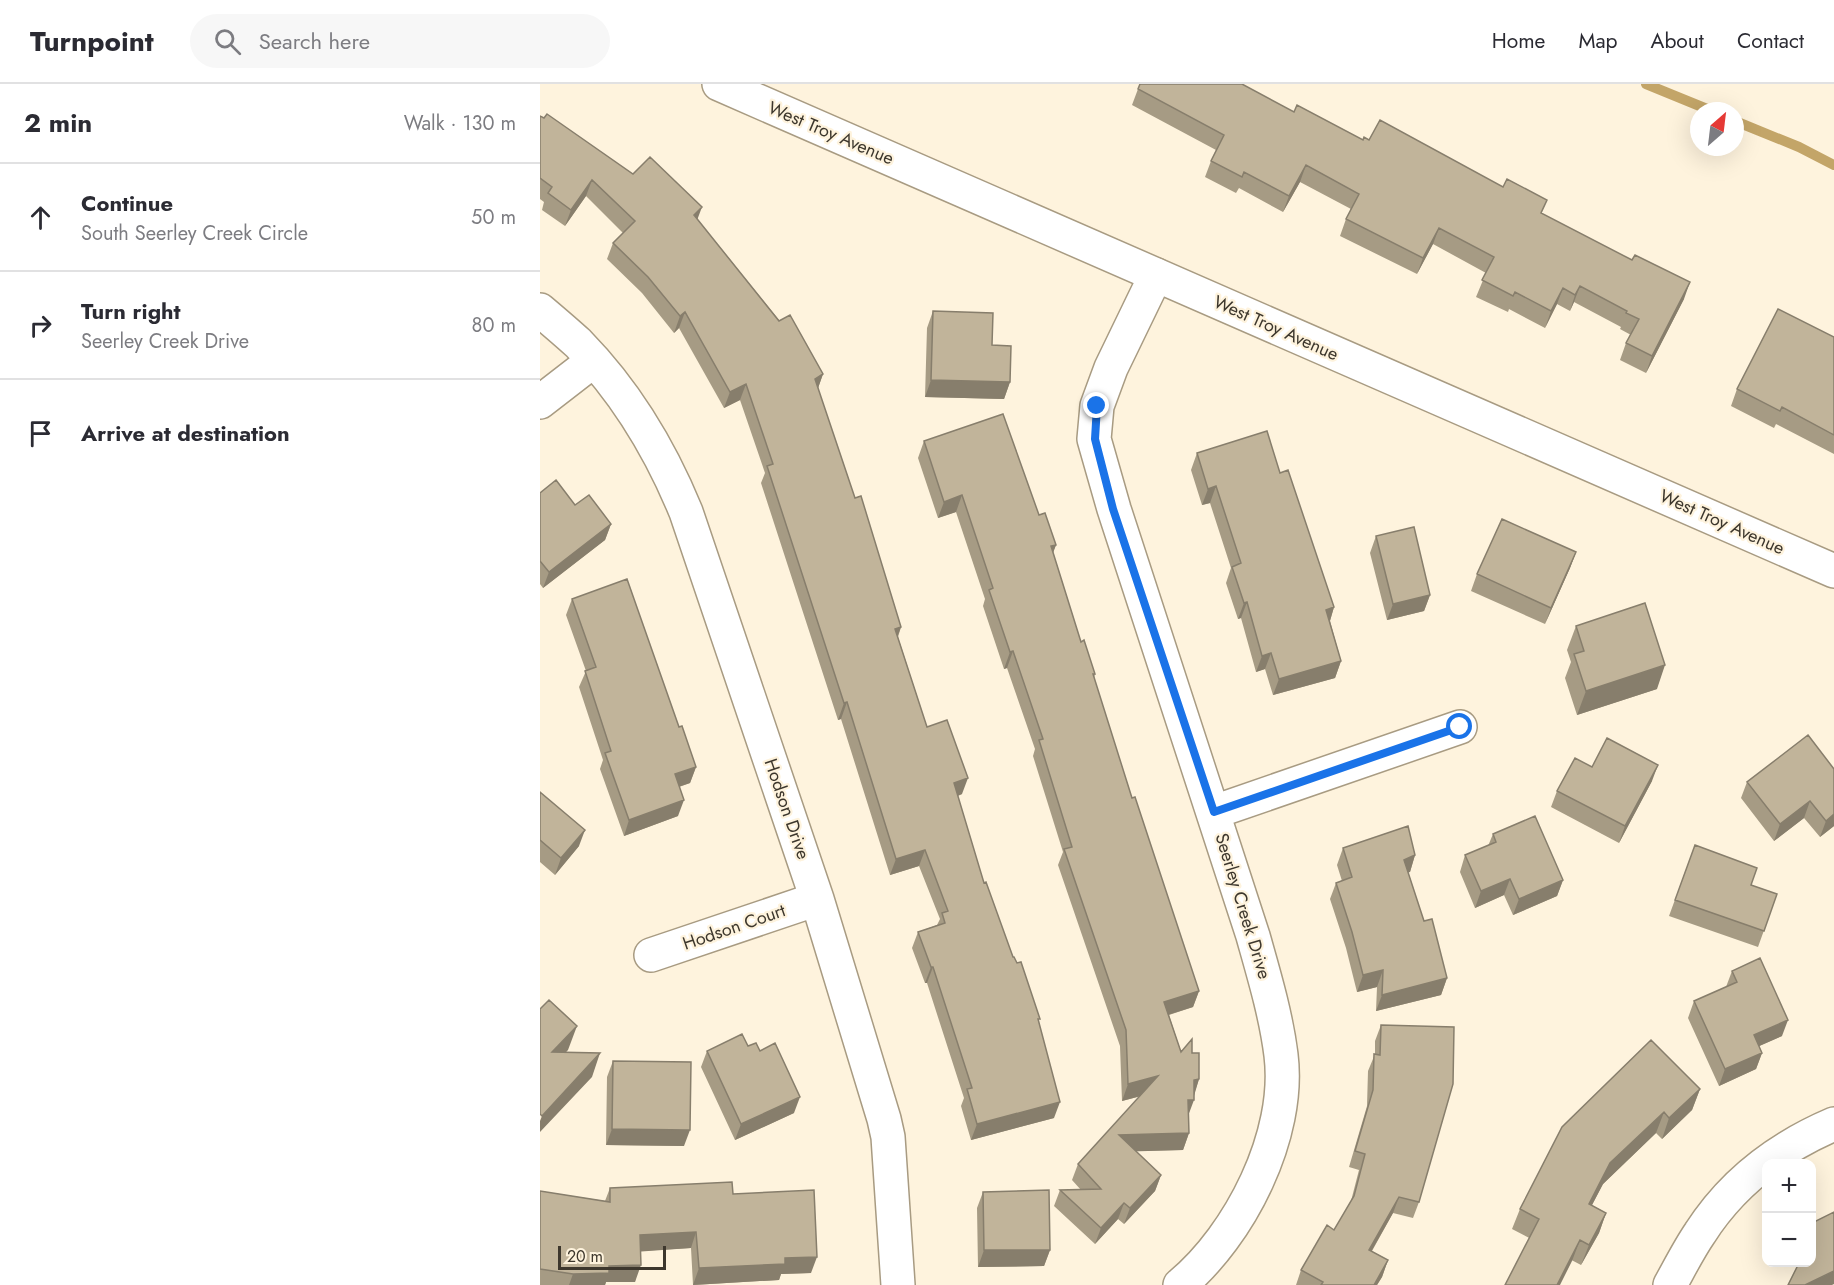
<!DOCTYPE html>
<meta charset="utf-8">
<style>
body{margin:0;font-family:Jost,sans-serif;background:#f7f7f7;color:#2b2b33}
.controls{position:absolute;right:18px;bottom:18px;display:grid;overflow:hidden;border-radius:12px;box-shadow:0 6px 24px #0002}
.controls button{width:54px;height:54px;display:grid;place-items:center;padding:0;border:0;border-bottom:2px solid #e1e1e2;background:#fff;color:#2b2b33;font:30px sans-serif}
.compass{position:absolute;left:1150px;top:18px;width:54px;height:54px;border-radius:50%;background:#fff;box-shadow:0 6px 24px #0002;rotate:28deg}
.scale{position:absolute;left:18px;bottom:15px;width:108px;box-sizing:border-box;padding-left:6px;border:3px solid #3d372d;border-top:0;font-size:16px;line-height:21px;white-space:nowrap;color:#3d372d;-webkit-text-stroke:4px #fef3dd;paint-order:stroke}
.stop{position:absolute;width:18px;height:18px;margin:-14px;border:4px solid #1a73e8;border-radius:50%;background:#fff}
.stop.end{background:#1a73e8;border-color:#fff;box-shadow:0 2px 6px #0008}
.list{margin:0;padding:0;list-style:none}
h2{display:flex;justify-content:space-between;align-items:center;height:78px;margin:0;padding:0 24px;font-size:26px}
h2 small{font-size:20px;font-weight:400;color:#7c7c81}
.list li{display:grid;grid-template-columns:39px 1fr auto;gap:18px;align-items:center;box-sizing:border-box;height:108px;padding:0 24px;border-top:2px solid #e1e1e2}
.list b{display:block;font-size:22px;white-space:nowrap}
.list p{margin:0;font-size:20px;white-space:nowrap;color:#7c7c81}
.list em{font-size:20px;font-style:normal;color:#7c7c81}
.icon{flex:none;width:33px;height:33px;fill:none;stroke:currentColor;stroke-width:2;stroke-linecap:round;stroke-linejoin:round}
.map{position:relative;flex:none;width:1294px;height:1201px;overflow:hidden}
header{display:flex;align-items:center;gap:36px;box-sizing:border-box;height:84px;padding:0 30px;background:#fff;border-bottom:2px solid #e1e1e2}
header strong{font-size:28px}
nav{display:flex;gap:33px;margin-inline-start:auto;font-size:21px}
.search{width:420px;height:54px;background:#f7f7f7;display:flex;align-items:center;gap:15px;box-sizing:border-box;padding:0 21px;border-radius:33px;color:#7c7c81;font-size:22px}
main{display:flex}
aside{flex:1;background:#fff}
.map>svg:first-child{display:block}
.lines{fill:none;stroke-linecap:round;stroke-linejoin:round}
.stream{stroke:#c3a568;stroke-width:10}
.street-casing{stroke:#a89b82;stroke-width:36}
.secondary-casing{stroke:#a89b82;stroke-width:36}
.street{stroke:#fff;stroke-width:33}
.secondary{stroke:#fff;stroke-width:33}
.wall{fill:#a69b84}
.shaded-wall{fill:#877e6c}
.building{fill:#c1b49a;stroke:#877e6c;stroke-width:1.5}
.route{stroke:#1a73e8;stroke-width:8}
.labels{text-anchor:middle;stroke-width:4.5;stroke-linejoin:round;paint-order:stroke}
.street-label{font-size:18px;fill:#3d372d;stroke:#fef3dd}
</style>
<header>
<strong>Turnpoint</strong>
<div class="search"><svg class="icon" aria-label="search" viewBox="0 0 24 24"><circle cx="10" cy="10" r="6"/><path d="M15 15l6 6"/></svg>Search here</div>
<nav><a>Home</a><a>Map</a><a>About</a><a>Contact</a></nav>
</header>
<main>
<aside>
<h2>2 min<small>Walk · 130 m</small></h2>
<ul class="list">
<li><svg class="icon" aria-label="ahead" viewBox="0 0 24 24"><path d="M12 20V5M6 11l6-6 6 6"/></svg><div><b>Continue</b><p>South Seerley Creek Circle</p></div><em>50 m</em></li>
<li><svg class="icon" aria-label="right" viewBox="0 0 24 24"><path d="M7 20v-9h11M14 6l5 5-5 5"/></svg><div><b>Turn right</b><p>Seerley Creek Drive</p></div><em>80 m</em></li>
<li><svg class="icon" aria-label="arrive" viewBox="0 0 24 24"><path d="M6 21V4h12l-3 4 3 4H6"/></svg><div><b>Arrive at destination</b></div></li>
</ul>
</aside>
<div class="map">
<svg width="1294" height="1201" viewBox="0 0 1294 1201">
<rect width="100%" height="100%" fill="#fef3dd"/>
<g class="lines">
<path class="stream" d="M1106 0 1172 27
M1195 37 1259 63 1294 81"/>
<defs>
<path id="street" d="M616 191 571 284 557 322 554 355 574 425 713 852C724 891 736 931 741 971 751 1051 700 1151 640 1201
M0 226C13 237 26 248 38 259 85 307 121 367 146 428L277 815 344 1035 348 1053 358 1201
M0 318 53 277
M674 728 920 643
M111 871 277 815
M1130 1201C1140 1183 1149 1165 1160 1149 1192 1099 1240 1063 1294 1040"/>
<path id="secondary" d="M179 0 1294 487"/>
</defs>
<use href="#street" class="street-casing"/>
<use href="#secondary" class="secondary-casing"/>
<use href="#street" class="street"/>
<use href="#secondary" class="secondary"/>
</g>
<path class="wall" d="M598 5 754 28 823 56H829L1002 130 1144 215 1106 289 1080 276 1086 259 1091 251 1080 245 1081 243 1034 218 1030 227 1017 220 1005 244 969 225 968 228 936 213 946 189 893 160 877 190 800 152 806 135 811 125 760 98 743 128 699 104 696 109 665 93 671 77 676 66 592 21Z
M0 32 157 135 283 290 278 304 315 414 361 543 358 553 387 643 422 710 418 712 444 799 499 938 514 1034 431 1056 421 1022 424 1014 387 899H385L372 864 378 848 397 841 400 835 379 782 350 791 301 635 298 636 221 399 225 389 200 316 184 324 139 244 134 249 102 209 67 175 73 159 83 149 46 112 25 142 2 126 4 118 0 115Z
M393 227 452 261 470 298 464 315 385 313 387 244Z
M1294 253V370L1236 340 1234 344 1191 322 1197 305Z
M384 357 499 431 516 461 513 468 541 558 555 590 554 594 592 714 659 907 653 923 629 931 641 968 652 969 659 995 654 1010 648 1032 649 1049 643 1066 595 1067 621 1091 615 1107 584 1140 578 1135 555 1160 514 1122 520 1106H541L532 1096 538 1080 601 1012 582 1017 580 962 518 781 523 768 493 672 495 665 467 584 464 585 443 522 445 515 416 428 398 434 378 374Z
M657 369 740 389 794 523 790 537 801 577 795 594 733 611 725 585 716 588 701 534 698 535 686 499 691 484 670 419 662 421 651 386Z
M0 409 35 421 71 440 65 456 3 504 0 500Z
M836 452 890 511 884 527 847 536 830 469Z
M1036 468 1030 484 1005 540 931 507 937 490Z
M32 515 139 643 156 683 150 699 139 703 138 732 84 752 60 685 63 676 39 603 46 587 26 531Z
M1036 542 1117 605 1037 631 1025 594 1031 578 1027 566Z
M1052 683 1112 697 1079 759 1011 723 1017 707Z
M1294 685V742L1280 753 1264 734 1234 757 1201 714 1207 698Z
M0 708 39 762 15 791 0 778Z
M953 750 1023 796 1017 812 973 831 964 811 935 824 920 788 925 771 948 762Z
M1155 761 1211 801 1237 810 1218 863 1129 832Z
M803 764 875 771 870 788H868L884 837 907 894 901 911 836 927 837 903 817 908 806 864 790 815 796 799 802 797 797 781Z
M1192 887 1242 952 1219 962 1222 969 1216 985 1179 1002 1148 934 1154 917 1186 903Z
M841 941 879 1118 873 1134 853 1129 832 1167 848 1176 842 1193 837 1201H756L761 1186 794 1146 811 1117 819 1086 809 1083 827 1022 828 987 835 970V957Z
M208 962 220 967 254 1029 195 1056 161 983 167 967Z
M73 977 144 1062 66 1061 67 993Z
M1160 1005 1152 1026 1122 1055 1116 1049 1063 1100 1052 1121 1066 1129 1059 1149 1041 1181 972 1145 980 1125Z
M70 1104 193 1110 271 1189 241 1190 239 1196 153 1201 151 1164 100 1167 95 1198H66L65 1201H0V1107L65 1117Z
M443 1108 510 1166 504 1182 438 1183 437 1124Z"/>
<path class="shaded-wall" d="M766 81 760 98 743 128 749 112Z
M52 96 46 112 25 142 31 126Z
M162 123 156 139 154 131Z
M899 144 893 160 877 190 883 174Z
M1150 198 1144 215 1106 289 1112 272Z
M1040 202 1034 218 1030 227 1035 211Z
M1023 204 1017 220 1005 244 1011 227Z
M145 228 139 244 134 249 140 232Z
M283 290 277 307 275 295Z
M391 296 470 298 464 315 385 313Z
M206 300 200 316 184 324 190 308Z
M676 402 670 419 662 421 668 405Z
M422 411 416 428 398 434 404 418Z
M71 440 65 456 3 504 9 488Z
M516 461 510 477 511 462Z
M1036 468 1030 484 1005 540 1011 524Z
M890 511 884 527 847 536 853 520Z
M707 518 701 534 698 535 704 519Z
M794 523 789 540 786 526Z
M361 543 355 559V545Z
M473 567 467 584 464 585 470 568Z
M731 569 725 585 716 588 722 572Z
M801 577 795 594 733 611 739 595Z
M1125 581 1117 605 1037 631 1046 607Z
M307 618 301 635 298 636 304 619Z
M1118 681 1112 697 1079 759 1085 742Z
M156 683 150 699 129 706 135 690Z
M428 694 422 710 408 715 414 699Z
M144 716 138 732 84 752 89 736Z
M1270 717 1264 734 1234 757 1240 740Z
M1294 730V742L1280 753 1286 737Z
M45 746 39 762 15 791 21 774Z
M385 766 379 782 350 791 356 775Z
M875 771 870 788 858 792 864 776Z
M970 795 964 811 935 824 941 807Z
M1023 796 1017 812 973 831 979 815Z
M391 883H393L387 899H385Z
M843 886 837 903 817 908 823 891Z
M907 894 901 911 836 927 842 911Z
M659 907 653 923 618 934 624 918Z
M1248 936 1242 952 1208 967 1214 951Z
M37 942 28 966 4 992 12 968Z
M60 969 52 993 0 1048V1037L2 1032Z
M1222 969 1216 985 1179 1002 1185 985Z
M618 992 612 1009 582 1017 588 1000Z
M659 995 654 1012V996Z
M1160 1005 1152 1026 1122 1055 1129 1034Z
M260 1013 254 1029 195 1056 201 1040Z
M648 1016H654L648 1032Z
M520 1018 514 1034 431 1056 437 1040Z
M1124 1028 1116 1049 1063 1100 1042 1140 1049 1120 1070 1079Z
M72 1045 150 1046 144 1062 66 1061Z
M649 1049 643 1066 573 1068 579 1051Z
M621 1091 615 1107 584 1140 590 1124Z
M859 1113 853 1129 823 1182 829 1166Z
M584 1119 578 1135 555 1160 561 1144Z
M1066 1129 1059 1149 1041 1181 1049 1161Z
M156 1148 151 1164 94 1168 100 1151Z
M1040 1156 1032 1177 1020 1201H1017Z
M444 1166H510L504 1182 438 1183Z
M277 1173 271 1189 241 1190 239 1196 153 1201 159 1184 245 1174Z
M848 1176 842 1193 837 1201H834Z
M101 1181 95 1198H66L65 1201H29L33 1190 69 1182Z
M1294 1187V1200L1292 1201H1265Z"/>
<path class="building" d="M600 0H702L754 28 757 21 823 56 824 53 829 56 840 36 963 103 967 95 1007 116 1001 129 1092 176 1095 171 1150 198 1112 272 1086 259 1099 235 1086 229 1087 227 1040 202 1035 211 1023 204 1011 227 975 208 973 212 942 196 954 173 899 144 883 174 806 135 819 110 766 81 749 112 704 88 702 93 671 77 684 51 598 5Z
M7 30 93 90 110 73 162 123 154 131 239 237 250 231 283 290 275 295 315 414 321 412 361 543 355 545 387 643 407 636 428 694 414 699 444 799 446 798 473 873H474L477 879 481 878 500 935H498L520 1018 437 1040 427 1005 432 1004 393 883H391L378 848 405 839 402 829 408 827 385 766 356 775 307 618 304 619 227 382 233 380 206 300 190 308 145 228 140 232 108 193 73 159 95 137 52 96 31 126 8 109 12 103 0 94V32L4 34Z
M1238 225 1294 253V351L1242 323 1240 327 1197 305Z
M393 227 453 229 452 261 471 262 470 298 391 296Z
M463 330 499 431 505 429 516 461 511 462 541 558 544 556 555 590H553L592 714 595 713 659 907 624 918 641 968 652 955V969H659V995L654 996V1016H648L649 1049 579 1051 621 1091 590 1124 584 1119 561 1144 520 1106 561 1105 538 1080 618 992 588 1000 586 946 524 765 532 763 499 656 503 655 473 567 470 568 449 506 453 504 422 411 404 418 384 357Z
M727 347 740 389 748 386 794 523 786 526 801 577 739 595 731 569 722 572 707 518 704 519 692 483 701 479 676 402 668 405 657 369Z
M16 396 35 421 49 411 71 440 9 488 0 477V409Z
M962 435 1036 468 1011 524 937 490Z
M874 443 890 511 853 520 836 452Z
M87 495 139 643 142 642 156 683 135 690 144 716 89 736 65 669 71 667 45 587 56 583 32 515Z
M1105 519 1125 581 1046 607 1034 570 1044 567 1036 542Z
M1268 651 1294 685V730L1286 737 1270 717 1240 740 1207 698Z
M1067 654 1118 681 1085 742 1017 707 1035 674 1052 683Z
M0 708 45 746 21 774 0 756Z
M995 732 1023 796 979 815 970 795 941 807 925 771 956 758 953 750Z
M868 742 875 771 864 776 884 837 892 835 907 894 842 911 843 886 823 891 812 848 796 799 812 793 803 764Z
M1155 761 1217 784 1211 801 1237 810 1224 847 1135 816Z
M1220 874 1248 936 1214 951 1222 969 1185 985 1154 917 1197 898 1192 887Z
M9 916 37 942 12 968 60 969 2 1032 0 1030V925Z
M841 941 914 943 913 1000 879 1118 859 1113 829 1166 848 1176 834 1201H781L783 1198 761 1186 787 1141 794 1146 814 1112 825 1070 815 1067 833 1006 834 970 840 971Z
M202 950 208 962 216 959 220 967 235 959 260 1013 201 1040 167 967Z
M1111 956 1160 1005 1129 1034 1124 1028 1070 1079 1049 1120 1066 1129 1049 1161 1040 1156 1017 1201H965L999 1135 980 1125 1022 1043Z
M73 977 151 978 150 1046 72 1045Z
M192 1098 193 1110 274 1106 277 1173 245 1174V1180L159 1184 156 1148 100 1151 101 1181 69 1182V1189L33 1190 0 1185V1107L70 1118V1104Z
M509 1106 510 1166H444L443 1108Z
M1294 1128V1187L1265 1201H1248L1259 1179H1272V1139Z"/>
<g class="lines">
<path class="route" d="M557 322 555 355 573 425 674 728 920 643"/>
</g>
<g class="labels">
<g class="street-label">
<text transform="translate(291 49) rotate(23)" y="6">West Troy Avenue</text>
<text transform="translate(736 244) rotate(24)" y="6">West Troy Avenue</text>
<text transform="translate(1182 438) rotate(24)" y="6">West Troy Avenue</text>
<text transform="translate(247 725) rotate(71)" y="6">Hodson Drive</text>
<text transform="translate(703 822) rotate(73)" y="6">Seerley Creek Drive</text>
<text transform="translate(194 843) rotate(-19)" y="6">Hodson Court</text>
</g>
</g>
</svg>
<div class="controls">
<button>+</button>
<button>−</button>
</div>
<svg class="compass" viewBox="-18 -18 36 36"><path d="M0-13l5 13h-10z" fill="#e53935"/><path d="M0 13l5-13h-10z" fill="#7c7c81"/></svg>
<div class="scale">20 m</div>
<div class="stop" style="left:920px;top:643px"></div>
<div class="stop end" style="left:557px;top:322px"></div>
</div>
</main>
